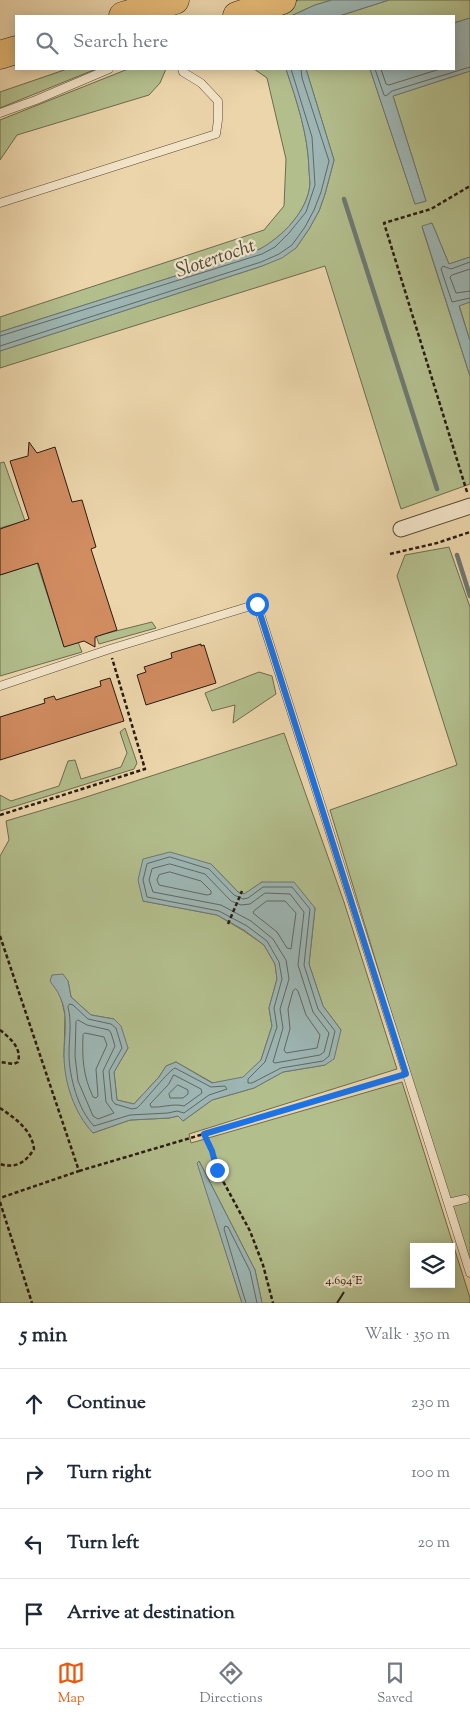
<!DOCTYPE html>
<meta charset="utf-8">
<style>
body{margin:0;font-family:"Sorts Mill Goudy",serif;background:#f6f6f7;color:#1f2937}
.controls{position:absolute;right:15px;bottom:15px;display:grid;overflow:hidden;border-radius:0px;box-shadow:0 2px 12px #0003}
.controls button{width:45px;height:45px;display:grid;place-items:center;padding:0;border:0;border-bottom:1px solid #e0e1e3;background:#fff;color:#1f2937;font:25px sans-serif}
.stop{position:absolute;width:15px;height:15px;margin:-11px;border:4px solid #1a73e8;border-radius:50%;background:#fff}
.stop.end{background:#1a73e8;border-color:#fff;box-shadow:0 1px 5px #0008}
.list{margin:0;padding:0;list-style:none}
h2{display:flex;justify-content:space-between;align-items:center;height:65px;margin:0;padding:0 20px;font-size:21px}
h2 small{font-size:16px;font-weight:400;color:#747a83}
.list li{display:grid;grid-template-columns:32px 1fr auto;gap:15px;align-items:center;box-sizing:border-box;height:70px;padding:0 20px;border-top:1px solid #e0e1e3}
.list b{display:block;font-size:19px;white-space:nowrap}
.list em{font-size:16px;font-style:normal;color:#747a83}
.icon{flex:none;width:28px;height:28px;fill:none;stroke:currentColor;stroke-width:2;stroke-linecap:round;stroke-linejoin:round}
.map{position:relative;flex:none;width:470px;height:1303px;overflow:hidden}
.search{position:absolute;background:#fff;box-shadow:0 2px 12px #0003;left:15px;right:15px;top:15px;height:55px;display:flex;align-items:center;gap:12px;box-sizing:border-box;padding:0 18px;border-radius:0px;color:#747a83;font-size:19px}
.sheet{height:345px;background:#fff}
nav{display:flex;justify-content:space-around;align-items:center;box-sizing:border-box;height:70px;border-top:1px solid #e0e1e3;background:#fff;font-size:14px;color:#747a83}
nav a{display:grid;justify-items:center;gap:2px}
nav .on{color:#ea580c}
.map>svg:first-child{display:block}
.green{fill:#b3be8d;stroke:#6c6c4e;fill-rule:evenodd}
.water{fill:#9db6b4;stroke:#6d7872}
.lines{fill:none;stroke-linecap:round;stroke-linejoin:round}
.shore{stroke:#626862;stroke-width:1}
.stream{stroke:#6d7872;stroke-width:4.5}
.building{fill:#d18c60;stroke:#261b10}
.service-casing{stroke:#584a37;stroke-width:9}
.minor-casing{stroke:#584a37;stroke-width:17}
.motorway-casing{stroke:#261b10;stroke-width:29}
.path{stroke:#261b10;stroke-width:2.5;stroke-dasharray:4 2.5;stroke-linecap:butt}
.service{stroke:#f3e4c8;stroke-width:8}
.minor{stroke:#f3e4c8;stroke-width:15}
.motorway{stroke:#e6ba76;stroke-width:28}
.route{stroke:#1a73e8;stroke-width:6}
.ticks{fill:none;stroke:#261b10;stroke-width:2}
.labels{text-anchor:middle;stroke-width:4.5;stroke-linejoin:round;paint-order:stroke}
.water-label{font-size:20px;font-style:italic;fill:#4a4a41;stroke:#f3e4c8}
.ticks-label{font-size:12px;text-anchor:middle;fill:#261b10;stroke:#f3e4c8;stroke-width:4.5;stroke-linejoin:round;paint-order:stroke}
</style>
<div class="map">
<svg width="470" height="1303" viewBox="0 0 470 1303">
<rect width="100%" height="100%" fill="#ecd5ab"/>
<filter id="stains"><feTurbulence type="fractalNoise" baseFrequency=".004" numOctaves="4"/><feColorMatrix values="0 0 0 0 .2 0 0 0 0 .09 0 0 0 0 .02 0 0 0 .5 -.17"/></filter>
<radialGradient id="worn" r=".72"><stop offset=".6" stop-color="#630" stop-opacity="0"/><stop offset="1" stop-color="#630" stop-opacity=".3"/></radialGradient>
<path class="green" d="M299 0H332L315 5 291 16H253Z
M389 0H470V18L454 23V16H339Z
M67 69H96L0 108V92Z
M128 69H166L160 83 149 95 17 135 0 160V120Z
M254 69H286C297 102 308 134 309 169 309 174 310 179 310 184 308 211 282 237 260 249L0 332V317L264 230 284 206 286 159 267 78Z
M306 69H370L415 204 426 201 393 96 470 71V257L449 264 432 223 422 227 470 376V484L401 509 325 266 0 368V351L262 266 296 248 309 229 319 211 325 194 334 160Z
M470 302V341L459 305Z
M4 462 25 521 0 528V463Z
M449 547 470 607V1272L330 810 457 765 397 576 405 555Z
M37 563 64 646 78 642 82 652 0 676V575Z
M152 622 156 628 99 644 96 636Z
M259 672 272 676 276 694 233 723 235 705 212 711 205 693Z
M125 728 137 763 134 769 0 811V795L11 801 59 786 68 761 75 760 81 779 121 767 127 753 120 732Z
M284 733 344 902 397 1069 189 1134 191 1143 402 1082 470 1298V1303H262L255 1270 199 1161 198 1163 242 1303H0V856L9 840 6 821 80 799ZM211 864 238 892 245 894 262 882 315 908 309 964 323 1006 341 1030 325 1065 283 1072 254 1088 212 1100 183 1121 178 1116 169 1118 130 1120 93 1133 64 1057 65 1015 61 997 68 981 71 997 91 1015 114 1019 128 1048 114 1072 117 1100 134 1104 159 1077 166 1066 176 1062 213 1083 243 1078 261 1060 272 1026 269 1008 277 979 275 964 264 945 244 931 217 915 143 901ZM414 1247H451V1284H414Z"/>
<path class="water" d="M332 0H389L339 16H291L315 5Z
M470 18V71L393 96 426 201 415 204 370 69H454V23Z
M286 69H306L334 160 325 194 319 211 309 229 296 248 282 258 262 266 0 351V332L260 249C282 237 308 211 310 184 310 180 309 174 309 169 308 134 297 102 286 69Z
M432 223 449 264 470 257V302L459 306 470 341V376L422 226Z
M170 852 211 864 238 892 244 894 262 882H294L315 908 309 964 323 1006 341 1030 334 1059 325 1065 283 1072 254 1088 212 1100 183 1121 178 1116 169 1118 130 1120 93 1133C74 1113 64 1082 64 1055 64 1036 69 1015 60 997 58 991 53 986 50 981L52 975 63 974 68 981 71 997 91 1015 114 1019 121 1026 128 1048 114 1072 117 1100 134 1104 159 1077 166 1066 176 1062 212 1083 243 1077 261 1060 272 1026 269 1008 277 979 275 964 264 945 244 930 217 915 143 901 138 880 143 859Z
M199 1161 255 1270 262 1303H242L197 1163Z"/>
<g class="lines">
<path class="shore" d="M375 69 384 95 386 96 392 91 470 67
M381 69 386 84 389 85 440 69
M470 262 451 269 443 266 441 269 452 302 470 298
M470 269 452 275 450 277 456 293 470 291
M0 336 262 254 275 247 289 233 306 212 315 185 312 137 291 69
M0 346 261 262 279 254 292 245 305 227 314 210 321 192 329 161 302 78 301 69
M170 857 209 869 234 895 243 899 248 898 263 887H292L310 909 304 965 318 1009 335 1031 329 1056 323 1061 281 1068 252 1083H248V1079L265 1062 277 1027 274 1008 282 979 279 962 267 941 247 926 219 911 147 897 143 880 147 864Z
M170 864 205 874 231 901 241 905 250 904 265 893 290 894 304 912 298 965 313 1012 329 1033 324 1052 320 1055 275 1063 273 1062 283 1028 280 1009 289 979 286 960 273 939 251 921 221 905 153 892 149 880 152 869Z
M170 872 201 881 211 891V894L207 895 159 885 157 880 159 875Z
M267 901H285L296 913 291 949 287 948 277 932 253 913 254 911Z
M296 989 298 991 306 1015 320 1035 317 1048 286 1053 284 1050 290 1029 288 1009 293 991Z
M70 1004 73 1005 88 1019 111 1024 116 1028 122 1048 109 1071 112 1100 115 1104 132 1109 137 1108C145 1101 169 1070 175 1068L211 1087 225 1086 227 1089 209 1095 184 1113 177 1111 168 1113 130 1115 94 1126C78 1110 69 1076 69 1054 69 1038 72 1022 68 1007Z
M78 1020 87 1025 109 1030 111 1033 115 1046 103 1071 106 1102 114 1113 98 1119 93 1116 78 1081 75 1056 76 1022Z
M85 1033 104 1037 107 1045 96 1069 98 1096 96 1098 93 1097C83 1075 82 1059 83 1035Z
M174 1075 201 1089 202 1093 184 1106C173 1103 162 1108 151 1107L150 1104 168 1085Z
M178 1085 188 1090V1094L183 1098H170L169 1094Z
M246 1303 224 1229 225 1226 228 1227 250 1271 257 1303"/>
<path class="stream" d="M344 199 437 489
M457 555 470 596"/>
</g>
<path class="building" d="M29 442 37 453 55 447 72 502 82 500 96 547 91 549 117 630 95 637V647L84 641 64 647 38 563 0 575V529L29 519 10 461 28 456Z
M201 644V646L204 645 216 683 146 705 137 675 146 672 144 667 172 658 171 653Z
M110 678 124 721 0 760V717L45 703 44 699 54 696 56 700 101 686 100 681Z"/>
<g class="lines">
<defs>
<path id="service" d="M0 113 36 100 109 69
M0 203 216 134 218 120V101L201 83 183 72 182 69
M0 686 110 649 257 604 448 1203 465 1199
M448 1203 470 1273"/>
<path id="minor" d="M401 529 470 506"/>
<path id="motorway" d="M123 16 175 0
M237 16 282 0
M0 55 16 50"/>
</defs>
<use href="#service" class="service-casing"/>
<use href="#minor" class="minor-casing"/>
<use href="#motorway" class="motorway-casing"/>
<path class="path" d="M467 492 384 223 431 209 470 186
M390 554 437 543 470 532
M0 815 145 769 112 658
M228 924 242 891
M0 936 79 1171 0 1198
M0 1030C10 1038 22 1048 18 1062L14 1064 0 1062
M0 1108C15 1118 32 1130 34 1149 26 1162 16 1169 0 1164
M204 1134 213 1151 217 1170 250 1231 263 1265 273 1303
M79 1171 396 1077
M0 1202 32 1303"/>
<use href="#service" class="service"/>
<use href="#minor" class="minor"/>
<use href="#motorway" class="motorway"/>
</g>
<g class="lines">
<path class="route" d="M217 1170 212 1151 204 1134 406 1074 257 604"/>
</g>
<path class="ticks" d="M337 1303 344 1292"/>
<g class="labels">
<g class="water-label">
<text transform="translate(215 257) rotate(-19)" y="7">Slotertocht</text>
</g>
</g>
<g class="ticks-label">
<text x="344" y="1284">4.694°E</text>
</g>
<rect width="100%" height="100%" filter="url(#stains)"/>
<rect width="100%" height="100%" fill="url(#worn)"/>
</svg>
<div class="controls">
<button><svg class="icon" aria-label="layers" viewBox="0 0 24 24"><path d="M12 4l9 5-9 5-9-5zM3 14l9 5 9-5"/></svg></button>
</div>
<div class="stop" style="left:257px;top:604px"></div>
<div class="stop end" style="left:217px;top:1170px"></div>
<div class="search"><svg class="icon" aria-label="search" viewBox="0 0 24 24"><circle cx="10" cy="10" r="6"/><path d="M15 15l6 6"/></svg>Search here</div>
</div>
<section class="sheet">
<h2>5 min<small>Walk · 350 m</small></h2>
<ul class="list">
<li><svg class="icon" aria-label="ahead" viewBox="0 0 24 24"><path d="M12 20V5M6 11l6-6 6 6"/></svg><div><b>Continue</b></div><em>230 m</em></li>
<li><svg class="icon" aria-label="right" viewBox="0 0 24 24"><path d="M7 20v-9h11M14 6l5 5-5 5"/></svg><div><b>Turn right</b></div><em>100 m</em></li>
<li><svg class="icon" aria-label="left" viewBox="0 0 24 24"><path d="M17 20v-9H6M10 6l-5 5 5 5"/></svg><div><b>Turn left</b></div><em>20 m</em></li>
<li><svg class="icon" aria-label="arrive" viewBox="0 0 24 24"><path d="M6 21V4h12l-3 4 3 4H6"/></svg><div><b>Arrive at destination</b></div></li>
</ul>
</section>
<nav>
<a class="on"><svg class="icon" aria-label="map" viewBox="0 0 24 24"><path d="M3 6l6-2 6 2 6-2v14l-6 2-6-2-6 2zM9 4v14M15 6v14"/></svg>Map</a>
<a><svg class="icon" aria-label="directions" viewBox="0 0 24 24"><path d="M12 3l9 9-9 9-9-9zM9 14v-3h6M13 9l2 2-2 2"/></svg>Directions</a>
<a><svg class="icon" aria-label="saved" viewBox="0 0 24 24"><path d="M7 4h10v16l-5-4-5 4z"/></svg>Saved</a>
</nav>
